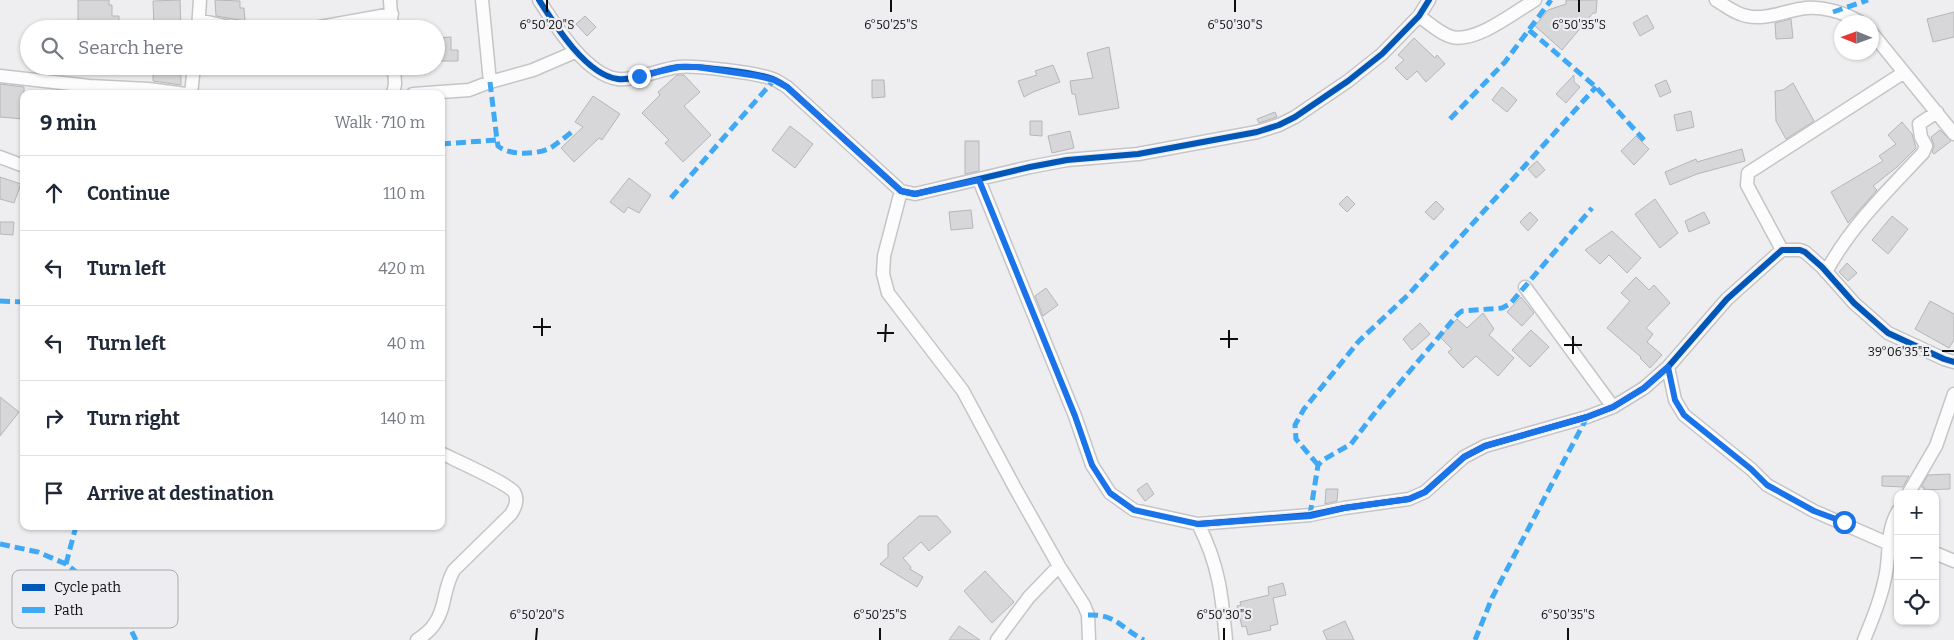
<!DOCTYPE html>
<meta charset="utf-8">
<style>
body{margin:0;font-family:Bitter,serif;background:#f2f2f3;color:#1f2937}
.controls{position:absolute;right:15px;bottom:15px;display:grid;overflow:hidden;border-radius:10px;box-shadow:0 1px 4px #0004}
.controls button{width:45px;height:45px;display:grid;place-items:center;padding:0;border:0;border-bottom:1px solid #e0e1e3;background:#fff;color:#1f2937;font:25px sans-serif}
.compass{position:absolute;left:1834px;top:15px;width:45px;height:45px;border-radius:50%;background:#fff;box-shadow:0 1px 4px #0004;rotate:271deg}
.stop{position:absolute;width:15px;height:15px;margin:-11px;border:4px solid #1a73e8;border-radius:50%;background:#fff}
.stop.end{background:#1a73e8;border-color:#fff;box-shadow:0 1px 5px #0008}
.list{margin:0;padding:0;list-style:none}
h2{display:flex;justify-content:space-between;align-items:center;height:65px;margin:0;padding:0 20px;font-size:21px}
h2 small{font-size:16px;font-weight:400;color:#747a83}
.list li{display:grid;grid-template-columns:32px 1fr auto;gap:15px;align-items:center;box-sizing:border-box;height:75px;padding:0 20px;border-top:1px solid #e0e1e3}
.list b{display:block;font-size:19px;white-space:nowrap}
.list em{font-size:16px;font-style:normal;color:#747a83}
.icon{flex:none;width:28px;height:28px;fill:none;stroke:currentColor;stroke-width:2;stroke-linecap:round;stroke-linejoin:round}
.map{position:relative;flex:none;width:1954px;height:640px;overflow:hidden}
.search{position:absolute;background:#fff;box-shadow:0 1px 4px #0004;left:20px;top:20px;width:425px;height:55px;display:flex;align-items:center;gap:12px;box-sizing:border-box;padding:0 18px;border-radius:28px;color:#747a83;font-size:19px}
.panel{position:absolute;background:#fff;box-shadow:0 1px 4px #0004;left:20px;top:90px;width:425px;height:440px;border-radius:10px}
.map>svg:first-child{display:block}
.building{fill:#d7d7d9;stroke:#b6b6b8}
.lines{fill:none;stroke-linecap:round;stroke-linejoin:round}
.street-casing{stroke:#c5c5c7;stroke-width:15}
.street{stroke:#fcfcfd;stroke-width:12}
.quiet{stroke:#3fa9f5;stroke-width:5;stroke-dasharray:10 5;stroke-linecap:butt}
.cycleway-casing{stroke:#ededf1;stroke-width:9}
.cycleway{stroke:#0057b8;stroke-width:6}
.route{stroke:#1a73e8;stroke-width:6}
.ticks{fill:none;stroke:#0e0e0f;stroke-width:2}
.key{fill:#ededf1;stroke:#aaaaad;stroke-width:1}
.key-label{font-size:14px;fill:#0e0e0f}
.ticks-label{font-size:12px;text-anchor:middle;fill:#0e0e0f;stroke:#ededf1;stroke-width:4.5;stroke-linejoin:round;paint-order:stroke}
</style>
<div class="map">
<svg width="1954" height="640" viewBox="0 0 1954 640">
<rect width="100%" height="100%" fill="#eeeef0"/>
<path class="building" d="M78 0H109V5H112V16H119V29H78Z
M180 0 181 29H154L153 1Z
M215 0 240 1V8H244L245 21 216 16Z
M1566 0H1597L1596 13H1593L1562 50 1535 26 1548 10 1566 4Z
M1954 12V37L1933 42 1927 19Z
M1647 15 1654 28 1640 36 1633 23Z
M585 16 596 27 587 36 576 24Z
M1791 19 1793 38 1776 39 1775 23Z
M451 37V50H458V61H436V38Z
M1414 38 1435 58 1437 55 1445 64 1426 82 1417 71 1407 80 1395 68 1404 60 1398 55Z
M1109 47 1119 108 1079 115 1075 94H1072L1070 81 1093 78 1087 53Z
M1053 65 1060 82 1033 92 1024 97 1018 81 1037 75 1035 71Z
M153 66H181V85L153 81Z
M677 75H684L700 92 684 106 711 135 683 162 665 143 669 140 642 113 660 95 658 92Z
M1574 75V82L1580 87 1566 103 1556 94Z
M872 80H884L885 97 872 98Z
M1666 80 1671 92 1660 97 1655 85Z
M1793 83 1814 121 1786 139 1776 121 1775 91 1783 90Z
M0 84 24 87V119L0 117Z
M1502 87 1517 100 1507 112 1492 100Z
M593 96 620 114 602 140 599 138 574 162 561 148 583 127 575 122Z
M1691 111 1694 127 1677 131 1674 115Z
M1275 112 1277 117 1259 123 1257 119Z
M1030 121H1042V136L1030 135Z
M1902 122 1912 134 1916 148 1897 167 1873 186 1877 190 1848 223 1831 192 1883 161 1879 156 1896 144 1888 135Z
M790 126 813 144 795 168 772 150Z
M1940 130 1951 141 1934 154 1932 152 1934 145 1931 137Z
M1070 131 1074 148 1052 153 1048 136Z
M1636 136 1649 149 1634 165 1621 151Z
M965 141H979V171L965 174Z
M1742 149 1745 161 1697 174 1670 185 1665 172 1696 159 1697 162Z
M1537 161 1545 170 1536 178 1528 169Z
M0 177 21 184 14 203 0 199Z
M629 178 651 195 639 213 628 207 624 213 610 202Z
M1347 196 1355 204 1347 212 1339 204Z
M1655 199 1678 233 1660 248 1635 214Z
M1436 201 1444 209 1434 220 1425 212Z
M971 210 973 228 951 230 949 212Z
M1530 212 1538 220 1528 231 1520 222Z
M1704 212 1710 223 1689 232 1685 221Z
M1892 216 1908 229 1888 254 1872 240Z
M0 222H14L13 235 0 234Z
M1612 231 1641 258 1627 273 1609 255 1600 264 1585 250Z
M1847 263 1857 273 1848 281 1839 272Z
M1636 277 1649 290 1654 285 1670 303 1646 328 1653 334 1647 342 1662 355 1650 368 1640 358 1641 357 1607 328 1630 301 1621 293Z
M1046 288 1058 305 1043 316 1035 296Z
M1521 297 1534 313 1522 326 1507 312Z
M1930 301 1954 314V340L1949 348 1915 329Z
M1483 313 1494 329 1489 335 1514 358 1498 376 1476 356 1463 368 1448 352 1452 349 1440 337 1457 319 1467 328Z
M1420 323 1430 334 1412 350 1403 339Z
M1531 330 1549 347 1530 367 1512 350Z
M0 397 19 412 0 436Z
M1950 474V489L1924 490V487H1921L1928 475Z
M1882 476H1909L1903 487 1882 486Z
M1147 483 1154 494 1145 501 1137 490Z
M1326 489H1338L1337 501 1325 504Z
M919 516H937L951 532 929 551 921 542 903 558 911 567 910 569 923 577 917 587 880 564 888 557V544Z
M985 571 1014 602 992 623 964 591Z
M1283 583 1286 595 1273 598 1278 624 1270 626 1271 630 1248 635 1246 626 1242 627 1237 606 1241 605 1240 602 1269 595 1268 587Z
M1345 621 1354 640H1327L1323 631Z
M959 626 980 640H949Z"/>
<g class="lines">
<defs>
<path id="street" d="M390 0 392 29
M482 0 490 82
M539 0C555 25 586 75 618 79 635 81 661 69 678 67 695 65 757 73 773 79 778 81 782 84 787 87L901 191 915 194 1030 167 1067 160 1138 154 1257 132 1279 125 1295 117 1348 81 1382 54 1419 16 1429 0
M1716 0C1726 6 1735 14 1747 16 1765 20 1782 12 1800 9 1819 5 1844 12 1860 22
M1419 16C1429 23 1440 34 1452 37 1476 43 1515 12 1535 0
M199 20 238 29
M198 29 200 0
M309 29 392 14
M1872 33 1954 134
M0 76 89 86 148 89 186 94
M191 94 194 66
M393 94 395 84 394 66
M413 94 469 90 490 82 533 70 575 52
M0 157 24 166
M979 180 1075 416 1092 465 1110 493 1134 510 1198 524C1219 564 1222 596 1226 640
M901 191 884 256 883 274 888 293 963 391 1015 488 1059 566 1084 605 1088 615 1089 640
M1782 250 1747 185 1748 173 1903 73
M1826 272C1850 227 1888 190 1923 153L1926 146 1921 137 1919 124 1937 112
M1525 287 1613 407
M1668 367 1675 400 1684 415 1751 469 1767 485 1814 511 1887 543 1898 545
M1908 494 1936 446 1954 394
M1198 524 1310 515 1344 508 1409 499 1425 492 1464 457 1485 446 1587 417 1613 407 1644 388 1668 367 1727 299 1782 250H1800L1805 252 1822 267 1854 303 1888 333 1944 359 1954 362
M1935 553 1954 561
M417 640C423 636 431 630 435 623 446 608 443 588 454 570L511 514C515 508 519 500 514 492 507 483 455 460 441 453
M997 640 1029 597 1059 566
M1864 640C1873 618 1882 596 1886 573 1890 551 1886 532 1898 511"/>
</defs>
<use href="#street" class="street-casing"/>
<use href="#street" class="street"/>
<path class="quiet" d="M1833 12 1868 0
M1529 30 1596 87 1644 140
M490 82 497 140 498 146C509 156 539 155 552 147 559 142 567 136 574 130
M1450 119 1505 62 1551 0
M441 144 497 140
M671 198 774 80
M0 301 24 302
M1318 465 1296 439 1295 425 1304 409 1359 341 1409 294 1596 87
M1310 515 1318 465 1323 460 1351 444 1377 410 1458 314 1462 311 1502 308 1510 304 1592 208
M0 544 38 552 66 564 97 588 122 612 136 640
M66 564 76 526
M1088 615C1117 614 1120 628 1144 640
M1475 640 1492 598 1587 417"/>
<defs>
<path id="cycleway" d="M539 0C555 25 586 75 618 79 635 81 661 69 678 67 695 65 757 73 773 79 778 81 782 84 787 87L901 191 915 194 1030 167 1067 160 1138 154 1257 132 1279 125 1295 117 1348 81 1382 54 1419 16 1429 0
M1198 524 1310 515 1344 508 1409 499 1425 492 1464 457 1485 446 1587 417 1613 407 1644 388 1668 367 1727 299 1782 250H1800L1805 252 1822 267 1854 303 1888 333 1944 359 1954 362"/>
</defs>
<use href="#cycleway" class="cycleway-casing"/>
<use href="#cycleway" class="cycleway"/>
</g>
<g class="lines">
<path class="route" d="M639 76 679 67H697L758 76 774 80 787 87 901 191 915 194 979 180 1075 416 1092 465 1110 493 1134 510 1198 524 1310 516 1344 508 1409 499 1425 492 1464 457 1485 446 1587 417 1613 407 1644 388 1668 367 1675 400 1684 415 1751 469 1767 485 1814 511 1844 522"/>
</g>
<path class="ticks" d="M547 12V0M891 12V0M1235 12V0M1579 12V0M533 327H551M877 333H894M542 336V318M1220 339H1238M885 342 886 324M1564 345H1582M1229 348V330M1942 351H1954M1573 354V336M536 640 537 628M880 640V628M1224 640V628M1568 640V628"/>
<rect x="12" y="570" width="166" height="58" rx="8" class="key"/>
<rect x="22" y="584" width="23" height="7" fill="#0057b8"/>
<rect x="22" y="607" width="23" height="6" fill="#3fa9f5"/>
<g class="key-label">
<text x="54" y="592">Cycle path</text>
<text x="54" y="615">Path</text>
</g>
<g class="ticks-label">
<text x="547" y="29">6°50'20"S</text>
<text x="891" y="29">6°50'25"S</text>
<text x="1235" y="29">6°50'30"S</text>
<text x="1579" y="29">6°50'35"S</text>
<text x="1899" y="356">39°06'35"E</text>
<text x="537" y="619">6°50'20"S</text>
<text x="880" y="619">6°50'25"S</text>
<text x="1224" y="619">6°50'30"S</text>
<text x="1568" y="619">6°50'35"S</text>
</g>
</svg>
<div class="controls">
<button>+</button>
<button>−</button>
<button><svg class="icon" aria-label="locate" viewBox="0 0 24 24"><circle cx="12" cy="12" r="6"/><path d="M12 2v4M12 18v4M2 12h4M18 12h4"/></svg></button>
</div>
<svg class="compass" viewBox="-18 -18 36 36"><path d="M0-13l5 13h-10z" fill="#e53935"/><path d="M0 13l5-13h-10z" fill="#747a83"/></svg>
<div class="stop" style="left:1844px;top:522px"></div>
<div class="stop end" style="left:639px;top:76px"></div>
<div class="search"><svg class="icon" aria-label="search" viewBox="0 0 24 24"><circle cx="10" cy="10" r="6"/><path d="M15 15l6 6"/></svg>Search here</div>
<section class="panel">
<h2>9 min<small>Walk · 710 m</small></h2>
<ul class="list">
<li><svg class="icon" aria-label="ahead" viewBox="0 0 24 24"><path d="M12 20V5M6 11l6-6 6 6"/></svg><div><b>Continue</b></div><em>110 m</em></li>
<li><svg class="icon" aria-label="left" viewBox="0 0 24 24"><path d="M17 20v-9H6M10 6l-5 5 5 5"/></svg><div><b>Turn left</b></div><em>420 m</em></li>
<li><svg class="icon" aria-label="left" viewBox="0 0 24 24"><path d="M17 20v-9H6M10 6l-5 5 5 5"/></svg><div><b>Turn left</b></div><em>40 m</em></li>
<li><svg class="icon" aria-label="right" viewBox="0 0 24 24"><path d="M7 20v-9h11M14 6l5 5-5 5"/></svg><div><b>Turn right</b></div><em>140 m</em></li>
<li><svg class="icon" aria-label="arrive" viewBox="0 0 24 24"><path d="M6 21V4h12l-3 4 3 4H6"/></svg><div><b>Arrive at destination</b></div></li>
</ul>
</section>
</div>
